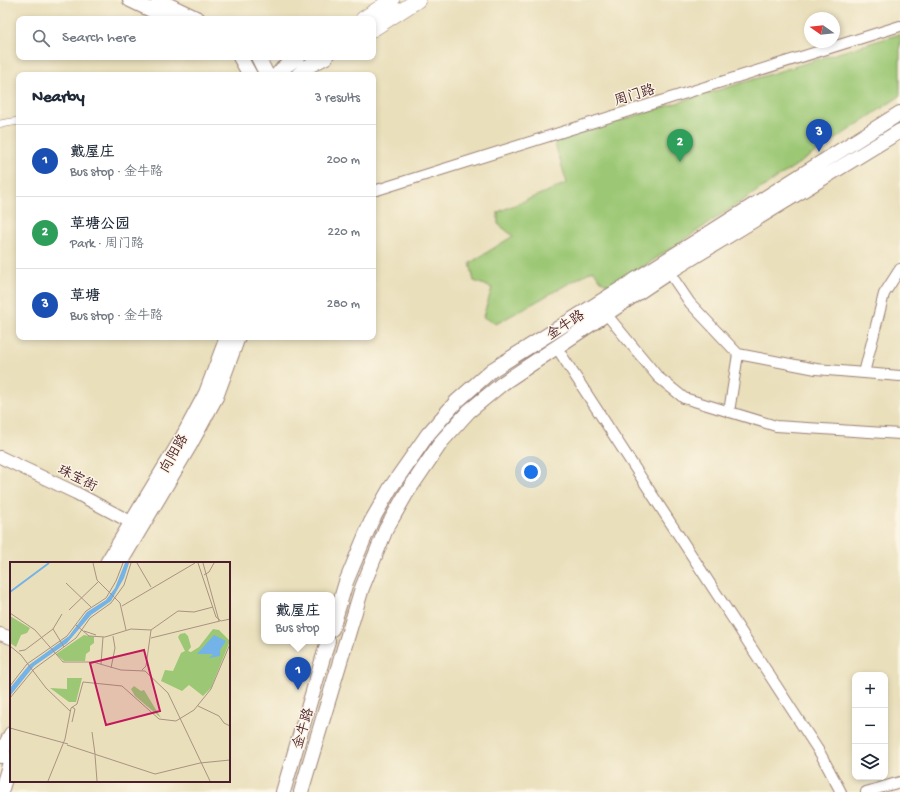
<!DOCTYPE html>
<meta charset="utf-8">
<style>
body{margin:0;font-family:"Gochi Hand","LXGW WenKai TC",sans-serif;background:#f2f2f3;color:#1f2937}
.controls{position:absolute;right:12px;bottom:12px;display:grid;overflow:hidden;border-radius:8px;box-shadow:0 2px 6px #0003}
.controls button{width:36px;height:36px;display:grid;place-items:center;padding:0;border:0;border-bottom:1px solid #e0e1e3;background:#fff;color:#1f2937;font:20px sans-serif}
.compass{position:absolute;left:804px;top:12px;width:36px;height:36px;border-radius:50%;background:#fff;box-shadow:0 2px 6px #0003;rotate:284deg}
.you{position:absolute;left:531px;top:472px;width:14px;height:14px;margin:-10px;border:3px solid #fff;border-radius:50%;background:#1a73e8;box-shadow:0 0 0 6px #1a73e833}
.badge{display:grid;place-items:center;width:26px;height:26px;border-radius:50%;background:#d1495b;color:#fff;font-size:13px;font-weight:700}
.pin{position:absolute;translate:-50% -33px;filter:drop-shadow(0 1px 2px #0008)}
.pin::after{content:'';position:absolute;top:21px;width:14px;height:12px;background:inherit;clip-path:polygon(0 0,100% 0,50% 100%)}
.popup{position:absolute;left:261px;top:592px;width:74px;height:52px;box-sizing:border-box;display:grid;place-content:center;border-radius:8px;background:#fff;filter:drop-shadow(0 1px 3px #0005);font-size:13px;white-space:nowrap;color:#747a83}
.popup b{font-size:15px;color:#1f2937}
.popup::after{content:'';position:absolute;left:50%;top:100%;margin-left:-8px;border:8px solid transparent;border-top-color:#fff}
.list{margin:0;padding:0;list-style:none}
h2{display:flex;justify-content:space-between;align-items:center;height:52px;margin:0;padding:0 16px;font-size:17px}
h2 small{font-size:13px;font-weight:400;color:#747a83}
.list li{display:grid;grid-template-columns:26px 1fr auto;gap:12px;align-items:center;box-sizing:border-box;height:72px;padding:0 16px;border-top:1px solid #e0e1e3}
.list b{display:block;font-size:15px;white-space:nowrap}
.list p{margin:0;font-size:13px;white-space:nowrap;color:#747a83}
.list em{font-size:13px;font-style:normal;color:#747a83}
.icon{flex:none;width:22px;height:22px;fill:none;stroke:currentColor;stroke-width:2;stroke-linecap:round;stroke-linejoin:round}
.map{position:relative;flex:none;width:900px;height:792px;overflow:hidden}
.search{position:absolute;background:#fff;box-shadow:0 2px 6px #0003;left:16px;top:16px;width:360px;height:44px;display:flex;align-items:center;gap:10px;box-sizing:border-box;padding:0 14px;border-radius:8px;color:#747a83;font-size:15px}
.panel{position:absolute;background:#fff;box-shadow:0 2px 6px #0003;left:16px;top:72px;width:360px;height:268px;border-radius:8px}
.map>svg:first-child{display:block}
.green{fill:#9cc875;stroke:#737450}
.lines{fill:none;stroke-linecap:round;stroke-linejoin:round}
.pedestrian-casing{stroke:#9a7f73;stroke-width:8}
.minor-casing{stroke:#9a7f73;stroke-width:12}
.tertiary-casing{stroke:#9a7f73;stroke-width:14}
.secondary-casing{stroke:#9a7f73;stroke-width:16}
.primary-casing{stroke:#9a7f73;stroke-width:16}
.pedestrian{stroke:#fff;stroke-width:7}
.minor{stroke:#fff;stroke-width:10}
.tertiary{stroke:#fff;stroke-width:12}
.secondary{stroke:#fff;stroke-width:14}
.primary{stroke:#fff;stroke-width:15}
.labels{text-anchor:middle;stroke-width:3;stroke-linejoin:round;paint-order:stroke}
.street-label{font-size:14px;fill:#4a1f2b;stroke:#fcf5e5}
.inset-river{fill:none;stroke:#73b3e7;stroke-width:2}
.inset-road{fill:none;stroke:#a99281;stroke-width:1}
.view{fill:#c2185b;fill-opacity:0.15;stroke:#c2185b;stroke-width:2}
.inset-edge{fill:none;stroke:#4a1f2b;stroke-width:2}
</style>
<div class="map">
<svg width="900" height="792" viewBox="0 0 900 792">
<rect width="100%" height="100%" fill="#fcf5e5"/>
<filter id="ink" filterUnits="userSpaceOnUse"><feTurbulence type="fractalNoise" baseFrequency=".025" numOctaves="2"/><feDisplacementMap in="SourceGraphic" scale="8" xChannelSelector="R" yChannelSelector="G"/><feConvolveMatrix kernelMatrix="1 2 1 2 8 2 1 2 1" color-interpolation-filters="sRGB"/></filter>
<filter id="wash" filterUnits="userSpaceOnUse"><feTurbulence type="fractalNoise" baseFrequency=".012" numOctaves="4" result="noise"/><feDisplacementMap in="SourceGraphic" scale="16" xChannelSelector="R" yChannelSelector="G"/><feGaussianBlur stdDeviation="0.9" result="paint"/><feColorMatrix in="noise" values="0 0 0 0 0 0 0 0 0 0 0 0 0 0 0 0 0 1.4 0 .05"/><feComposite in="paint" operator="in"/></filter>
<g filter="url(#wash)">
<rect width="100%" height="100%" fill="#e9dfbb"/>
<path class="green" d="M900 34V96L613 287 601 281 593 270 496 324 483 317 492 288 474 281 470 263 513 236 498 224V212L567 183 554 141Z"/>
</g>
<g filter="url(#ink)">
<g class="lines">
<defs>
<path id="pedestrian" d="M0 124 19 121"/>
<path id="minor" d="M377 190 900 26
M669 272 690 303 738 354 816 369 900 376
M607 315 658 377 684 398 776 426 900 434
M557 348 820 753 841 792
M864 373 884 294 900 269
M729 412 738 354
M866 792 900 782"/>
<path id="tertiary" d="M0 457 76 493 138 526
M0 634 11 638"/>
<path id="secondary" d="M130 0 170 19
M158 0 198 19
M240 57 250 75
M258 57 267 75
M277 75 282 69 298 57
M298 75 307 67 326 57
M107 563 181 440 206 393 227 337
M120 563 190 445 216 397 238 337
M332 629 346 582 371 522 391 487 428 434 456 402 492 370 900 113
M0 756 11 734
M1 792 11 759
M283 792 328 641
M301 792 362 588 386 529 406 494 442 441 469 411 503 383 669 272 900 131"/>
<path id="primary" d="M363 19 392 0
M373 29 418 0"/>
</defs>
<use href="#pedestrian" class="pedestrian-casing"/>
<use href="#minor" class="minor-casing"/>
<use href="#tertiary" class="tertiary-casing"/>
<use href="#secondary" class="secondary-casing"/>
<use href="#primary" class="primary-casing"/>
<use href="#pedestrian" class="pedestrian"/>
<use href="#minor" class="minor"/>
<use href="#tertiary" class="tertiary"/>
<use href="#secondary" class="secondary"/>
<use href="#primary" class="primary"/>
</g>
</g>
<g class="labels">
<g class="street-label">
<text transform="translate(634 94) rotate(-17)" y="5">周门路</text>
<text transform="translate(565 324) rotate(-33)" y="5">金牛路</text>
<text transform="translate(173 453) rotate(-60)" y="5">向阳路</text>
<text transform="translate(78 477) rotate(27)" y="5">珠宝街</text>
<text transform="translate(302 728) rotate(-73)" y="5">金牛路</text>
</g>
</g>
<g transform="translate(10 562)">
<rect width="220" height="220" fill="#e9dfbb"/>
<path d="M0 54 20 66 17 71 11 73 6 85 0 81ZM203 67 209 68 220 79 201 126 193 134 179 123 172 129 151 119 155 108 163 109 171 91 175 89 168 75 170 72 175 71 178 74 181 85 178 89 181 90 189 85ZM74 73 84 75V81L80 84V89L76 92 75 99H54L46 92ZM57 116H72L66 140H59L40 126 57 127ZM124 124 131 129 134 128 151 156 125 134 121 127Z" fill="#9cc875"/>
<path d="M115 1H119L114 16 101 39 81 53 57 81 24 104 0 134V126L19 103 59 74 77 50 96 38 105 26ZM204 73 216 79 210 88V94L199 96 203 92H187Z" fill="#73b3e7"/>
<path class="inset-river" d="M0 30 39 1"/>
<path class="inset-road" d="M83 1 87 18 110 41 116 68M127 1 141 25M188 1 206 55 211 59 220 57M193 1 209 59M194 13 199 10 204 1M56 21 81 45M112 44 185 1M59 48 88 20M0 51 25 68 53 100H83L111 108 135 109 158 131 200 219M66 63 79 74 95 75 121 67 141 68 136 104 132 108M43 67 54 85M141 68 168 49 184 50 203 45M74 69 86 73M141 76 210 59M0 84 11 93 36 126 60 149M9 89 15 88 43 67 52 52M91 102 93 75M101 106 105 86 103 74M0 124 17 102 57 74 76 49 96 36 106 19 113 1M0 136 24 107 66 76 80 56 101 41 114 23 121 1M188 144 209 154 214 161 220 164M62 160 65 147 62 145M0 166 58 182M82 170 85 192M57 183 145 212 190 201 220 198M85 193 87 219M38 219 55 177 61 146 67 142 73 120 112 124 149 157 166 159 184 148 201 127 220 82"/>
<path class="view" d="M134 88 150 149 96 163 80 101Z"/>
<rect width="220" height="220" class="inset-edge"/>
</g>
</svg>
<div class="controls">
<button>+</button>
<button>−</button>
<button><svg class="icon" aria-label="layers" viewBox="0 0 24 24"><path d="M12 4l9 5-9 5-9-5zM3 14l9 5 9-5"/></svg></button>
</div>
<svg class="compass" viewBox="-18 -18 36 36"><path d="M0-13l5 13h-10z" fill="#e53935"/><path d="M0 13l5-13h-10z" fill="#747a83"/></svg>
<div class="you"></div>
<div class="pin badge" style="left:298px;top:690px;background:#1a4fb4">1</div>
<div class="popup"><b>戴屋庄</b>Bus stop</div>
<div class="pin badge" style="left:680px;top:162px;background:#2e9e5b">2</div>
<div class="pin badge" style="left:819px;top:152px;background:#1a4fb4">3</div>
<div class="search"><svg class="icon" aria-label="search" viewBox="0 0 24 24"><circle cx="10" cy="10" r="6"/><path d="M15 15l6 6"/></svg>Search here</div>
<section class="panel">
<h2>Nearby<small>3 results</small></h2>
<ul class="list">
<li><span class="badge" style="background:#1a4fb4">1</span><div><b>戴屋庄</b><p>Bus stop · 金牛路</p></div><em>200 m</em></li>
<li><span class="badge" style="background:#2e9e5b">2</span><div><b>草塘公园</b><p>Park · 周门路</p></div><em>220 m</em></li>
<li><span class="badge" style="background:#1a4fb4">3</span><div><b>草塘</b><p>Bus stop · 金牛路</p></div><em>280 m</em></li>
</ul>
</section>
</div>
